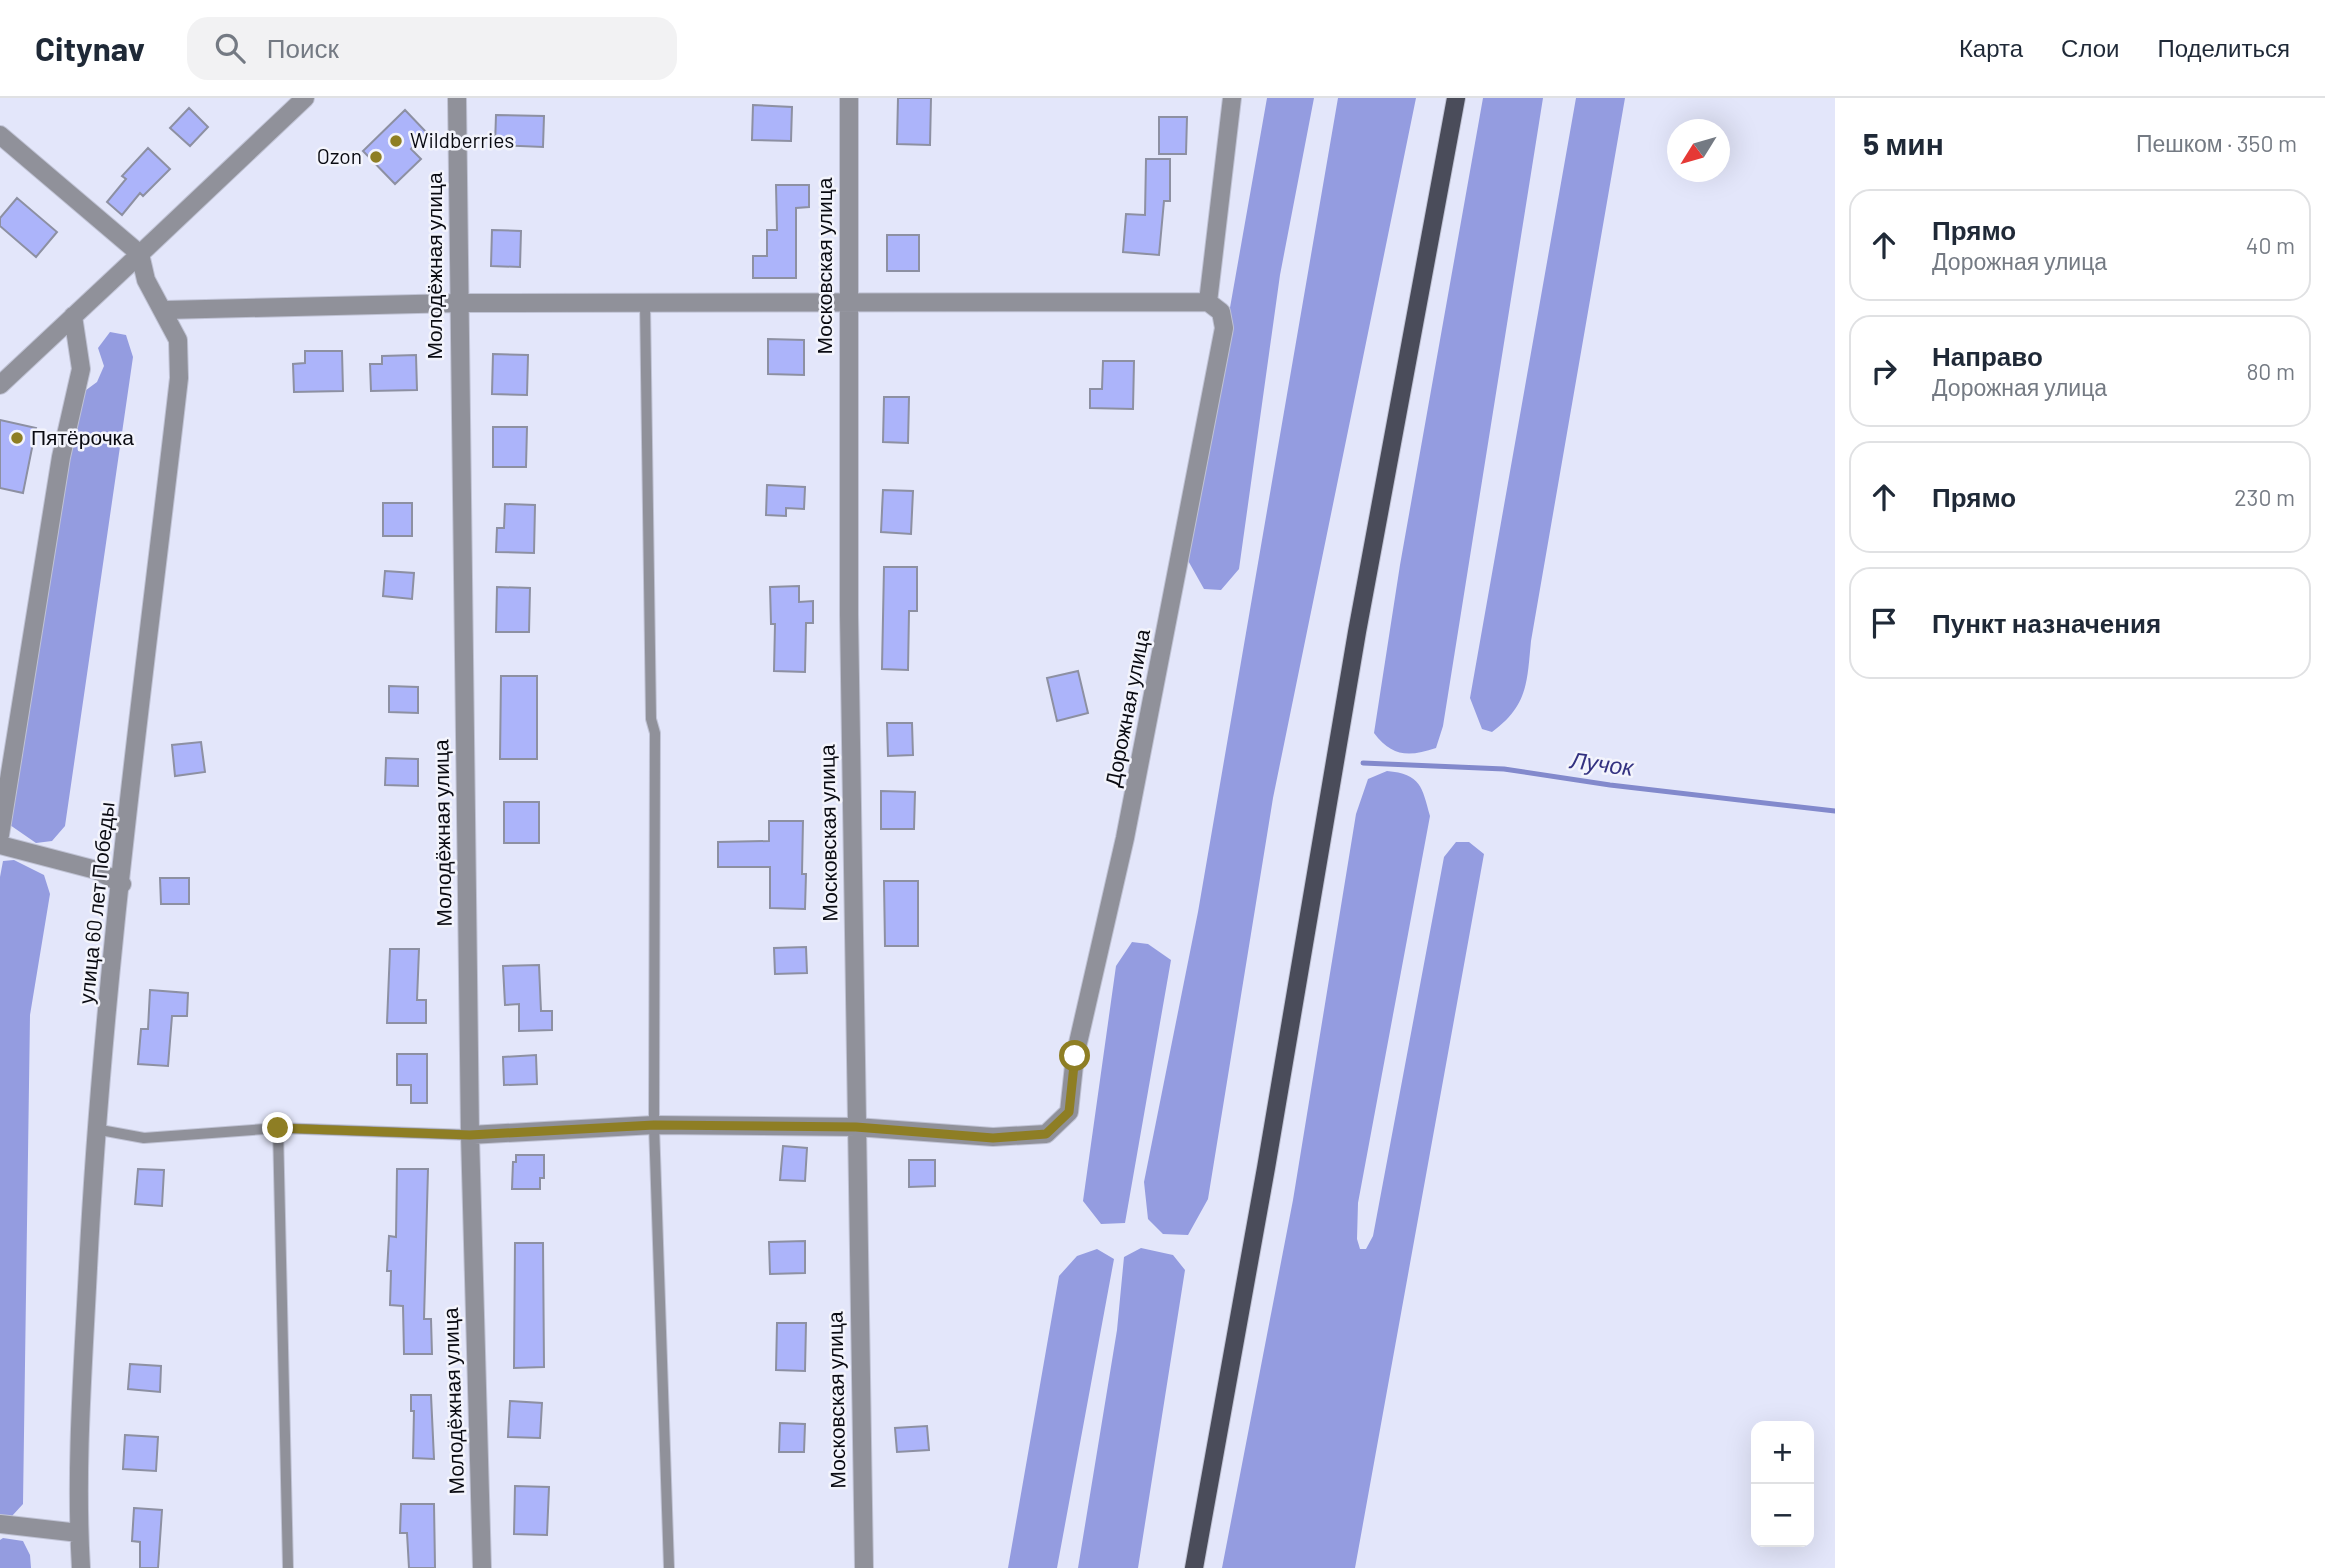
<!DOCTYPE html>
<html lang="ru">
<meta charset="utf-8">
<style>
body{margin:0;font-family:Barlow,sans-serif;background:#f2f2f3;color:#1f2937}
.controls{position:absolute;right:21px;bottom:21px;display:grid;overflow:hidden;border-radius:14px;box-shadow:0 7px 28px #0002}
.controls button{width:63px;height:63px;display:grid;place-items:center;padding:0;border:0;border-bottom:2px solid #e0e1e3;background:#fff;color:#1f2937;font:35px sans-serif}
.compass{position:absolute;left:1667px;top:21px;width:63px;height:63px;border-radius:50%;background:#fff;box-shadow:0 7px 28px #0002;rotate:233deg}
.stop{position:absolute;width:21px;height:21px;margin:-16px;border:5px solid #8e7e24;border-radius:50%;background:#fff}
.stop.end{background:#8e7e24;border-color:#fff;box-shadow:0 2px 7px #0008}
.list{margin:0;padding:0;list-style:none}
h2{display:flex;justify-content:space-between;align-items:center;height:91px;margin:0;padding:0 28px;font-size:30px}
h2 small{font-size:23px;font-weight:400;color:#747a83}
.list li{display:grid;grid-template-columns:46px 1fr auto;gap:21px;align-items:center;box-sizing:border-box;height:112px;margin:0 14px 14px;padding:0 14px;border:2px solid #e0e1e3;border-radius:21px}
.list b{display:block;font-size:26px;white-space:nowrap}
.list p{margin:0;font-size:23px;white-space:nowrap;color:#747a83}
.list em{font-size:23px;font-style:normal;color:#747a83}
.icon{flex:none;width:38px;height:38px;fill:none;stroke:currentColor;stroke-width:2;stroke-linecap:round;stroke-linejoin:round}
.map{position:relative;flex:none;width:1835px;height:1470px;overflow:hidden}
header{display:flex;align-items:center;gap:42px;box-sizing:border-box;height:98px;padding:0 35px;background:#fff;border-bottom:2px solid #e0e1e3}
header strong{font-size:33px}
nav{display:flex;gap:38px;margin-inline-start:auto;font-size:24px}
.search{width:490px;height:63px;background:#f2f2f3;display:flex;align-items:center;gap:18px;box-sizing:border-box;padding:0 24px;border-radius:21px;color:#747a83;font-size:26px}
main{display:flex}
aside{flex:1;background:#fff}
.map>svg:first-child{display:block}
.forest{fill:#949ce0}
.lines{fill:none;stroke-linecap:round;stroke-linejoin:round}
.stream{stroke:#8289cc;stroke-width:5}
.building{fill:#acb4fa;stroke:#8d90a2;stroke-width:2}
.service-casing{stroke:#c0c3d5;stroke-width:12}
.minor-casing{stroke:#c0c3d5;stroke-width:20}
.primary-casing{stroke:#c0c3d5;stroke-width:20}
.service{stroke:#90919a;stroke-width:10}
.minor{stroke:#90919a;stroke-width:18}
.primary{stroke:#4a4c5a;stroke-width:18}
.route{stroke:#8e7e24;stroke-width:9}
.poi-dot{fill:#8e7e24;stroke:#f3f4fc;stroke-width:2.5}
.labels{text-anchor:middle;stroke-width:5;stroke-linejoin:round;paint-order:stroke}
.poi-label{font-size:21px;fill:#0a0b12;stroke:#f3f4fc;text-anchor:start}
.street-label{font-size:21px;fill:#0a0b12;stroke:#f3f4fc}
.water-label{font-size:23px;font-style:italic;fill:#333180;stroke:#f3f4fc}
</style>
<header>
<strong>Citynav</strong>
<div class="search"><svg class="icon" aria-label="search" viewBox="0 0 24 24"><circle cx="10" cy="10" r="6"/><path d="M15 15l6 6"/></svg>Поиск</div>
<nav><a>Карта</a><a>Слои</a><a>Поделиться</a></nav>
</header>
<main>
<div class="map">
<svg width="1835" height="1470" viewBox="0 0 1835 1470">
<rect width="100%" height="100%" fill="#e3e6fa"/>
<path class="forest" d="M1267 0H1314L1280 177 1239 471 1221 492 1204 491 1186 459Z
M1338 0H1416L1273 700 1208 1101 1188 1137 1163 1136 1148 1121 1144 1084 1198 814Z
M1483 0H1543L1443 628 1436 650C1409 659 1392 659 1374 635L1400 467Z
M1576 0H1625L1531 543C1527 584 1528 608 1492 634L1482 631 1470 600Z
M110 234 126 237 133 259 65 728 52 743 36 745 10 727 78 298 97 284 104 268 98 250Z
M1387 673C1421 676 1422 689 1430 718L1358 1105 1357 1141 1360 1151H1366L1373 1138 1444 759 1456 744H1469L1484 756 1355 1470H1222L1293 1102 1356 716 1368 681Z
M14 762 44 777 50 796 30 917 23 1406 12 1418 0 1417V779L3 763Z
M1132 844 1148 846 1171 862 1125 1125 1101 1126 1083 1103 1116 868Z
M1141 1150 1173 1157 1185 1172 1138 1470H1078L1117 1232 1124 1159Z
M1097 1151 1114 1161 1057 1470H1008L1059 1178 1077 1158Z
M3 1440 23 1443 30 1457 31 1470H0V1442Z"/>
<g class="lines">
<path class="stream" d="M1363 665 1504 671 1610 687 1835 713"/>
</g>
<path class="building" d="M898 0H931L930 47 897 46Z
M753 7 792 9 791 43 752 42Z
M189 10 208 29 190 48 170 30Z
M405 12 427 35 411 51 421 61 395 86 363 53Z
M496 17 544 18 543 49 495 47Z
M1159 19H1187L1186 56H1159Z
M148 50 170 71 143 98 140 95 122 117 107 104 126 81 122 78Z
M1146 61H1170V103H1164L1159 157 1123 154 1126 116 1145 117Z
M776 87H809V109L796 110V180H753V158H767V132H777Z
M17 100 57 134 36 159 0 128V120Z
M492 132 521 133 520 169 491 168Z
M887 137H919V173H887Z
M768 241 804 242V277L768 276Z
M305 253H342L343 293 294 294 293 266 305 265Z
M493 256 528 257 527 297 492 296Z
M416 257 417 292 371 293 370 266H382V258Z
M1103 263H1134L1133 311 1090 310V291H1102Z
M884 299H909L908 345 883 344Z
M0 322 36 330 23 395 0 390Z
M493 329H527L526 369H493Z
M767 387 805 389 804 411 786 410V418L766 417Z
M883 392 913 393 911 436 881 434Z
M383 405H412V438H383Z
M505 406 535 407 534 455 496 454 497 430H504Z
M884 469H917V513H909L908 572 882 571Z
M385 473 414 475 412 501 383 498Z
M799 488V504L813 503V525H806L805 574 774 573 775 526H771L770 489Z
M497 489 530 490 529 534H496Z
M1078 573 1088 615 1057 623 1047 580Z
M501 578H537V661H500Z
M389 588 418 589V615L389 614Z
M887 625H912L913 657 888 658Z
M201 644 205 674 175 678 172 647Z
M386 660 418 661V688L385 687Z
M881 693 915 694 914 731H881Z
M504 704H539V745H504Z
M769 723H803L802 776H806L805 811 770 810V769H718V744L769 743Z
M160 780H189V806H161Z
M884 783H918V848H885Z
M806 849 807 875 775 876 774 850Z
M390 851H419L417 902H426V925H387Z
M539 867 541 913H552V932L519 933V906L505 907 503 868Z
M150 892 188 895 187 918H172L168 968 138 966 141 931H148Z
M397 956H427V1005H411V987H397Z
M536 957 537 986 504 987 503 959Z
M783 1048 807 1050 805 1083 780 1082Z
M516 1057H544V1080H540V1091H512L513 1064H516Z
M909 1062H935V1088L909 1089Z
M138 1071 164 1072 162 1108 135 1106Z
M397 1071H428L424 1221H431L432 1256H404L403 1208 390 1207 391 1173H387L389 1138 396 1139Z
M805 1143V1175L770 1176 769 1144Z
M515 1145H543L544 1269 514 1270Z
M777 1225H806L805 1273 776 1272Z
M130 1266 161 1268 160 1294 128 1291Z
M411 1297H431L434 1361 413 1360 414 1313H411Z
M510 1303 542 1305 540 1340 508 1339Z
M780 1325 805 1326 804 1354H779Z
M927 1328 929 1352 897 1354 895 1330Z
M125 1337 158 1339 156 1373 123 1371Z
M515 1388 549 1389 547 1437 514 1436Z
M401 1406H434L435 1470H409L407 1435H400Z
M134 1410 162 1412 158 1470H140V1444L132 1443Z"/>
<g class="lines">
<defs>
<path id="service" d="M645 205 651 621 655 635 654 1027 669 1470
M278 1030 288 1470
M95 1031 144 1040 278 1030 470 1037"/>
<path id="minor" d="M457 0 470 1037 482 1470
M849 0V517L864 1470
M0 37 140 156 305 0
M165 212 458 205 1208 204
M0 287 140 156
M0 737 61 359 81 271 73 218
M0 747 96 772 122 786
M470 1037 654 1027 856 1029 993 1039 1046 1036 1069 1014 1075 958 1125 740 1224 230 1221 214 1208 204 1232 0
M0 1426 79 1435
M81 1470C75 1371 83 1269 88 1170 103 872 145 576 179 280L178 242 146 182 140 156"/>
<path id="primary" d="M1194 1470 1266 1070 1357 534 1456 0"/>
</defs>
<use href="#service" class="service-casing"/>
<use href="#minor" class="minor-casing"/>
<use href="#primary" class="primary-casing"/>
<use href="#service" class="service"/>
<use href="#minor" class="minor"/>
<use href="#primary" class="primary"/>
</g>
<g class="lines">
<path class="route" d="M278 1030 470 1037 654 1027 856 1029 993 1040 1046 1036 1069 1014 1075 958"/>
</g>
<g class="poi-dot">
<circle cx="396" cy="43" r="7"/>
<circle cx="376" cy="59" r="7"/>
<circle cx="17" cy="340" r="7"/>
</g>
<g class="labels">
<g class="poi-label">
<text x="410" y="50">Wildberries</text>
<text x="362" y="66" text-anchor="end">Ozon</text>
<text x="31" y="347">Пятёрочка</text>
</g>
<g class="street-label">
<text transform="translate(435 168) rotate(-90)" y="7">Молодёжная улица</text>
<text transform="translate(825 168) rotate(-90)" y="7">Московская улица</text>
<text transform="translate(1128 610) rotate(-79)" y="7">Дорожная улица</text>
<text transform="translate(443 735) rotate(-91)" y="7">Молодёжная улица</text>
<text transform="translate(829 735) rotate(-91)" y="7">Московская улица</text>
<text transform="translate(97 805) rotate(-84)" y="7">улица 60 лет Победы</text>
<text transform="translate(837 1302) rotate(-91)" y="7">Московская улица</text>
<text transform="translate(454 1303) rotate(-92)" y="7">Молодёжная улица</text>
</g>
<g class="water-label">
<text transform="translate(1602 666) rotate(7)" y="8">Лучок</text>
</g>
</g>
</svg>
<div class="controls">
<button>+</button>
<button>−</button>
</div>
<svg class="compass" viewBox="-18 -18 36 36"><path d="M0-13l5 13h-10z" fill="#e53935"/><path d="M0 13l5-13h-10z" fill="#747a83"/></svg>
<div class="stop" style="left:1075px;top:958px"></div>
<div class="stop end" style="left:278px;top:1030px"></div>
</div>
<aside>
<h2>5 мин<small>Пешком · 350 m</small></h2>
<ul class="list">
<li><svg class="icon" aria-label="ahead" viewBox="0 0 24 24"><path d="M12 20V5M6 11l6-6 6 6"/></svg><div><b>Прямо</b><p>Дорожная улица</p></div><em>40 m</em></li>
<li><svg class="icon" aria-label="right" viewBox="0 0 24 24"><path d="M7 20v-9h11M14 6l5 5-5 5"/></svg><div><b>Направо</b><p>Дорожная улица</p></div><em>80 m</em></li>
<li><svg class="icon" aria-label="ahead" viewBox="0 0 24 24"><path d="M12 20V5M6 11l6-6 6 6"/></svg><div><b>Прямо</b></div><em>230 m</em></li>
<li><svg class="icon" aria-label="arrive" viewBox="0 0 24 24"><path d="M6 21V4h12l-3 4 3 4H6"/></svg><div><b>Пункт назначения</b></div></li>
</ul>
</aside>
</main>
